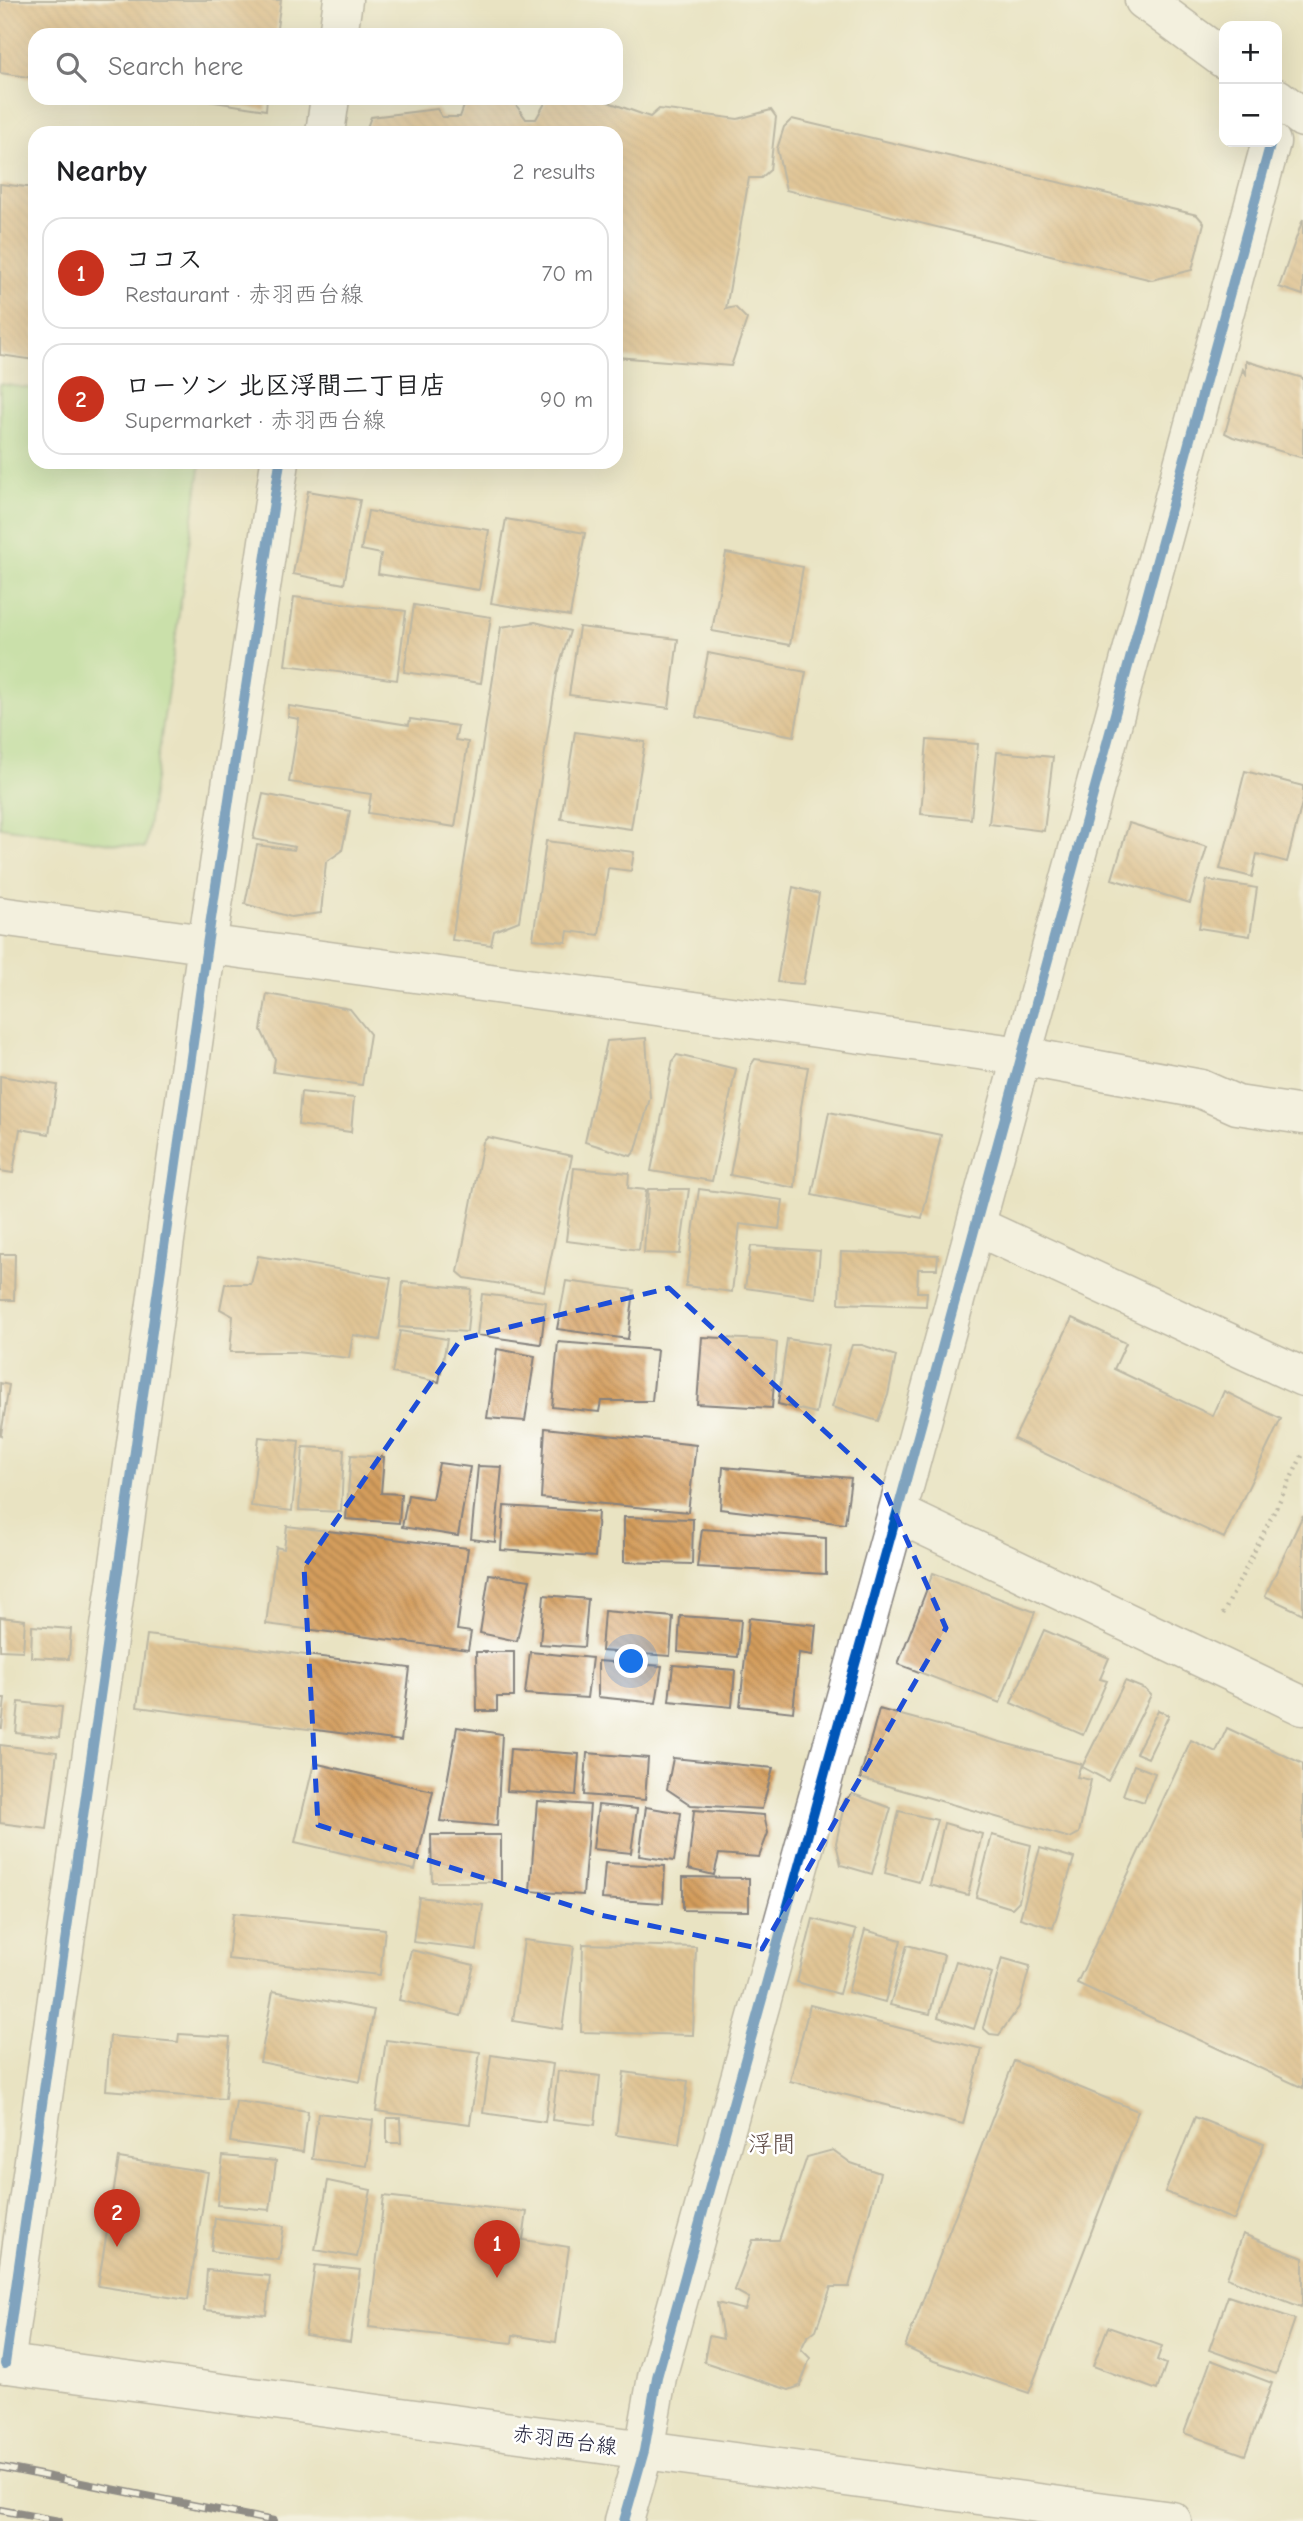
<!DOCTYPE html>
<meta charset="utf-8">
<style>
body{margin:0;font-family:"Comic Neue","Klee One",sans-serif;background:#f2f2f2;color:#202124}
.controls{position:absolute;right:21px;top:21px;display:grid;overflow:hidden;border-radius:14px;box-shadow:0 7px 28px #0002}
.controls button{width:63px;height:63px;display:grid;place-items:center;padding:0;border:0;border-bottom:2px solid #e0e0e0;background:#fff;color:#202124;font:35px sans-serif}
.you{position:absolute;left:632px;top:1662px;width:24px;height:24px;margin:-18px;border:5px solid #fff;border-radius:50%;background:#1a73e8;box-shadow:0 0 0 10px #1a73e833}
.badge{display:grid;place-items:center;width:46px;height:46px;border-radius:50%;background:#c8321e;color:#fff;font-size:23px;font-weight:700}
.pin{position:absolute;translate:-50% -58px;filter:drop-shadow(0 2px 4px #0008)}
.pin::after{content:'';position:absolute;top:37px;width:24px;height:21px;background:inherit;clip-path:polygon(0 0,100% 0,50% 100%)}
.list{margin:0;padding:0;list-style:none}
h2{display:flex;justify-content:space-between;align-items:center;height:91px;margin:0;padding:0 28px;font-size:30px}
h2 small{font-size:23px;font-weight:400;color:#757577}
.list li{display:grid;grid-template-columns:46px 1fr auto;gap:21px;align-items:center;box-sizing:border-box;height:112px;margin:0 14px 14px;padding:0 14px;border:2px solid #e0e0e0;border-radius:21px}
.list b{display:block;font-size:26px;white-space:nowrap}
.list p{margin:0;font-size:23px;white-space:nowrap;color:#757577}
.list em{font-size:23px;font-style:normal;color:#757577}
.icon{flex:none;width:38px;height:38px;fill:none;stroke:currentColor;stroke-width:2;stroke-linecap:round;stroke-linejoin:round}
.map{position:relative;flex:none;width:1303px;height:2521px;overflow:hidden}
.search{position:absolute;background:#fff;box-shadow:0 7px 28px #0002;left:28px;top:28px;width:595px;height:77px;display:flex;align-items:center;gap:18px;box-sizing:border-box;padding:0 24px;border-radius:21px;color:#757577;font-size:26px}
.panel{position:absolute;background:#fff;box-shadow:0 7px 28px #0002;left:28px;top:126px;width:595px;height:343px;border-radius:21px}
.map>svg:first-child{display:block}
.green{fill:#a5dc8d;stroke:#647f64;stroke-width:2}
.building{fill:url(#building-back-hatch)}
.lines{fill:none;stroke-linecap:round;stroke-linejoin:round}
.minor-casing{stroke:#86827e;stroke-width:41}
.major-casing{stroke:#86827e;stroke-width:41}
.path{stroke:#86827e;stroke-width:4.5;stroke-dasharray:2 5;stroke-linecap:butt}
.minor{stroke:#fff;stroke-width:38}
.major{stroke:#fff;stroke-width:38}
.rail-casing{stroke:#22223b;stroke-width:8}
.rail{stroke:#fff;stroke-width:5;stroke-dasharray:16;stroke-linecap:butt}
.cycleway-casing{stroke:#fff;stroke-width:15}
.cycleway{stroke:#0057b8;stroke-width:10}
.marked{fill:none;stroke:#1d4ed8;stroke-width:5;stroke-dasharray:14 9;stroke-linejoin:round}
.labels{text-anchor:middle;stroke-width:5;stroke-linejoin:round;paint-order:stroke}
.street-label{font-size:21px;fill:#22223b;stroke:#fff}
.quarter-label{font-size:24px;fill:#604d47;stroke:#fff}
</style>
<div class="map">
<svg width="1303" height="2521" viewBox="0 0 1303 2521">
<defs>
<pattern id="building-back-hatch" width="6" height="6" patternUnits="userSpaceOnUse" patternTransform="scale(1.75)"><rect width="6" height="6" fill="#d49d5c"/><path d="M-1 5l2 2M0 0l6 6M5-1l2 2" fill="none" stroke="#ac804d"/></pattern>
</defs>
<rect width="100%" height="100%" fill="#fff"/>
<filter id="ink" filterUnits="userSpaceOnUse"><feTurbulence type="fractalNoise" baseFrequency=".0143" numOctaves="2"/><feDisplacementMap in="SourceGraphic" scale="14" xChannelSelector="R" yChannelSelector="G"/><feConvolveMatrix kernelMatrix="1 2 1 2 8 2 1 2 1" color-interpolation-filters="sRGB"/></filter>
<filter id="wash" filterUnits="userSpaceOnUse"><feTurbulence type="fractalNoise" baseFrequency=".00686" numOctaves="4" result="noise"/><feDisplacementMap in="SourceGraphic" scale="28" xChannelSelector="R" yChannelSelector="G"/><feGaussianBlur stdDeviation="1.57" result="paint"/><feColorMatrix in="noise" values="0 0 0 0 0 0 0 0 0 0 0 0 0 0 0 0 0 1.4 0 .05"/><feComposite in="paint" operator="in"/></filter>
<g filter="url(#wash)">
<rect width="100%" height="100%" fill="#e9e3c2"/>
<path class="green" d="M0 384 35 389V462H201L145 848 0 827Z"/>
<g id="blocks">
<path class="building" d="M0 0H281L276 35H35V78L0 73Z
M189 98H267L266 110Z
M467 98H495L497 100 511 98 526 119H536L548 98H597L650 117 659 109 738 119 771 110 776 117 770 170 761 178H749L726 309 735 307 747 319 731 366 616 357V133H365L371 117 437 109 442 117H460Z
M792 119 1197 215 1204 223 1192 270 1152 280 786 190 777 149 784 127Z
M0 184 35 188V360L0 355Z
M1303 219V295L1279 287Z
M1246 361 1303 378V458L1233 437 1225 433 1243 369 1246 374Z
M308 491 360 500 344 584 293 574Z
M368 511 489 530 479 590 378 574 381 554 361 550Z
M506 519 585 533 570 616 491 603Z
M726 553 803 567 790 645 712 631Z
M294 597 406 611 397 680 285 665Z
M414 605 491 617 481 683 404 672Z
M535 622 570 631 557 674 519 921 494 931 491 945 452 940 501 627Z
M579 627 678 639 669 708 569 695Z
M708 653 806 672 794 736 696 717Z
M289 706 409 725 410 719 458 726 455 740 468 742 455 827 368 813 371 794 289 782 299 719 288 717Z
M575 732 645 742 631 829 561 819Z
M927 740 978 744 971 819 921 814Z
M997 752 1053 757 1044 831 989 824Z
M1245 771 1303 786V799L1287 862 1257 854 1252 877 1220 869Z
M263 794 350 811 342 851 326 862 321 913 291 917 245 904 257 845 294 850 295 847 253 839Z
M1129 823 1207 847 1190 903 1112 879Z
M546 841 634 852 631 871 608 868 599 935 568 931 566 942 533 939Z
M1207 880 1257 888 1250 936 1199 928Z
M793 887 819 894 803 984 777 982Z
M267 994 350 1009 370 1034 362 1085 273 1072 275 1059 261 1030Z
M646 1038 650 1098 636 1150 631 1156 585 1142 607 1041Z
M677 1055 736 1069 712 1181 651 1171 673 1060Z
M755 1059 808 1067 801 1107 795 1188 730 1175 751 1065Z
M0 1076 57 1085 49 1134 20 1129 13 1173 0 1171Z
M301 1092 354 1098 351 1132 298 1125Z
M829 1112 941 1135 922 1218 812 1195Z
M488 1137 572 1156 544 1291 465 1278 458 1272 483 1142Z
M574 1168 629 1173 628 1188 646 1190 639 1250 566 1241Z
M648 1189H689L680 1254 644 1253Z
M699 1189 783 1200 779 1229 740 1224 732 1292 686 1286Z
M751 1246 820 1251 816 1298 745 1288Z
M841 1252 938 1255 937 1269H918L917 1292H927L926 1306 839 1303Z
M0 1254H15L14 1300H0Z
M258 1256 391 1278 380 1340 353 1335 349 1358 296 1352H230L233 1316 220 1309 225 1284H251Z
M566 1281 634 1290 628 1339 557 1329Z
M403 1282 471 1289 467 1332 399 1327Z
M482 1294 546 1302 541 1344 477 1335Z
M1072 1318 1126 1343 1114 1369 1213 1416 1224 1391 1281 1419 1224 1538 1014 1439Z
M400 1331 447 1339 439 1382 392 1373Z
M702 1337 764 1340 777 1343 772 1408 697 1404Z
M787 1339 829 1345 816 1413 778 1404Z
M558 1342 657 1350 652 1401H601L599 1412 552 1407Z
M852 1345H862L896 1356 888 1395 878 1421 832 1407Z
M497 1349 535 1356 525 1421 487 1418Z
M0 1383 9 1385 1 1435 0 1434Z
M545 1428 696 1445 688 1512 541 1498Z
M259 1437 299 1441 292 1511 251 1506Z
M303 1447 344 1449 341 1512 299 1510Z
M351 1455 384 1457 381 1493 401 1494 399 1523 346 1519Z
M439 1463 470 1467 458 1536 402 1527 408 1495 432 1499Z
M478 1466 502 1467 495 1542 471 1539Z
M723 1467 851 1478 845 1524 720 1509Z
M504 1506 598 1512 595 1557 501 1550Z
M1303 1515V1614L1265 1596Z
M624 1517 693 1519 692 1564 624 1562Z
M287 1526 468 1548 457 1630 471 1632 468 1650 266 1624 276 1547 284 1549Z
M702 1529 826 1538V1574L697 1567Z
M933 1573 1035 1612 1000 1703 898 1664Z
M489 1574 530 1580 517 1641 480 1633Z
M544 1595 588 1599 584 1647 540 1644Z
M604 1611 673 1617 670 1656 601 1651Z
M680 1616 741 1620 738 1657 678 1652Z
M0 1617 25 1620 23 1651 0 1650Z
M749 1618 816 1625 813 1655 799 1653 793 1712 740 1706Z
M32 1626 71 1629 69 1659 31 1657Z
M1044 1630 1109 1658 1100 1679 1107 1681 1083 1735 1011 1703Z
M147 1635 410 1668 401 1741 137 1707Z
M476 1652H514V1697H497V1711H477Z
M530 1652 592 1658 587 1698 525 1694Z
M598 1661 662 1666 656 1703 598 1697Z
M673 1665 735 1670 732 1707 669 1701Z
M1125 1681 1145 1689 1151 1695 1108 1781 1082 1767Z
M0 1698H5L2 1728H0Z
M19 1702 62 1707 59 1738 16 1733Z
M879 1709 1081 1764 1077 1777 1091 1780 1079 1833 1070 1838 860 1778Z
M1158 1710 1169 1715 1148 1758 1136 1753Z
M457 1727 502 1734 497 1826 440 1821Z
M1227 1728 1303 1764V2088L1077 1983 1191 1740 1216 1752Z
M0 1745 57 1752 47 1829 0 1823Z
M510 1749 579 1754 576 1795 507 1791Z
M587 1753 648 1758 645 1800 584 1795Z
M673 1758 773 1768 762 1809 691 1805 667 1789Z
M314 1763 433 1791 415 1870 295 1842Z
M1134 1765 1155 1773 1144 1802 1123 1795Z
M853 1794 891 1808 872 1874 841 1865 836 1843 845 1800Z
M537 1801 590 1805 583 1895 530 1891Z
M598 1805 637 1809 631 1853 593 1849Z
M646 1807 681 1813 674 1861 639 1856Z
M694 1810 764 1815 768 1833 759 1857 719 1854 714 1875 688 1869Z
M899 1811 937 1820 919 1882 885 1873Z
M944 1823 982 1834 968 1895 930 1885Z
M431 1835H501V1882H432Z
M992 1835 1031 1845 1019 1901 1012 1908 976 1897Z
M1040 1848 1074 1858 1053 1928 1020 1918Z
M605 1863 665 1866 663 1903 602 1899Z
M683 1877 749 1878V1911L683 1910Z
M419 1897 483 1905 477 1950 413 1942Z
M233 1913 385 1929 380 1975 228 1959Z
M813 1919 856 1930 839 1994 797 1982Z
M865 1930 901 1940 885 2002 848 1992Z
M524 1940 574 1946 562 2029 513 2021Z
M583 1944 696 1947 693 2035 581 2032Z
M907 1945 944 1955 930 2014 890 2005Z
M411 1950 474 1965 461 2016 399 2000Z
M1002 1958 1030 1966 1019 2007 999 2035 990 2034 983 2028Z
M956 1961 992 1973 974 2029 938 2017Z
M273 1991 374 2010 360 2082 260 2062Z
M810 2005 982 2049 963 2124 790 2081Z
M179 2034 230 2037 225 2099 106 2090 110 2036 178 2042Z
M386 2040 480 2052 470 2124 376 2111Z
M491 2055 553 2064 545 2122 483 2113Z
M1014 2061 1138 2111 1029 2393 934 2361 905 2347Z
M558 2071 600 2076 595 2125 552 2120Z
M624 2072 688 2081 679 2144 616 2135Z
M236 2101 308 2111 303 2152 230 2142Z
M318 2113 373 2120 367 2166 312 2159Z
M1195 2117 1264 2144 1234 2220 1165 2192Z
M387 2118H400L401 2143H387Z
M833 2150 851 2163 880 2173 849 2287H831L816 2330 807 2337 801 2349 810 2358 800 2386 789 2390 704 2362 709 2336 723 2339 717 2303 745 2310 749 2298 734 2290 753 2240H779L807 2157Z
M223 2156 276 2161 270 2210 217 2205Z
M119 2158 208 2172 188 2300 98 2286Z
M328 2181 371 2190 357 2257 315 2250Z
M384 2196 527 2212 523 2240 569 2247 556 2342 513 2335 512 2343 369 2327Z
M215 2218 284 2226 279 2260 211 2251Z
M1243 2234 1303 2258V2301L1301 2307 1227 2278Z
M315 2265 360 2270 350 2342 305 2335Z
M207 2270 270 2276 266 2315 204 2310Z
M1228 2296 1295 2319 1276 2374 1209 2350Z
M1108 2327 1162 2346 1157 2360 1166 2364 1157 2390 1093 2366Z
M1211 2360 1272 2383 1245 2455 1184 2433Z"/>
</g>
</g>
<g filter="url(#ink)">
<use href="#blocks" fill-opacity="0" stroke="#86827e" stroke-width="2"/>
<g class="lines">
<defs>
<path id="minor" d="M1144 0 1224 59
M338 35 343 0
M1277 98 1303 118
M325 133 330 98
M0 916 1022 1056 1201 1089 1237 1105 1303 1115
M976 1226 1303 1377
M897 1513 1303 1706
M5 2364 207 945 280 462
M624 2521 644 2451 657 2377 897 1513 1271 142"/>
<path id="major" d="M0 2363 1172 2521"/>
</defs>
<use href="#minor" class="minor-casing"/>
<use href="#major" class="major-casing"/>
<path class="path" d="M1223 1614 1303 1454"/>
<use href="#minor" class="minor"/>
<use href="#major" class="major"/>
<defs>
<path id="rail" d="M0 2467 274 2521
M0 2510 59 2521"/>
</defs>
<use href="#rail" class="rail-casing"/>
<use href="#rail" class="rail"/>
<defs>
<path id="cycleway" d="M5 2364 207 945 280 462
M624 2521 644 2451 657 2377 897 1513 1271 142"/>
</defs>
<use href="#cycleway" class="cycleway-casing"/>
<use href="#cycleway" class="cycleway"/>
</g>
</g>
<path d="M0 0H1303V2521H0ZM669 1288 882 1484 946 1628 762 1949 600 1915 318 1825 304 1567 461 1339Z" fill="#e9e3c2" fill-opacity=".55" fill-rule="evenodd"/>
<path class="marked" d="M669 1288 882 1484 946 1628 762 1949 600 1915 318 1825 304 1567 461 1339Z"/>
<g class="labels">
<g class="street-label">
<text transform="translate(565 2440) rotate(8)" y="7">赤羽西台線</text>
</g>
<g class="quarter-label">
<text x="772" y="2152">浮間</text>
</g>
</g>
</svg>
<div class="controls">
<button>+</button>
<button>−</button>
</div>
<div class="you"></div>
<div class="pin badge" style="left:497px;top:2278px">1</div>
<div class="pin badge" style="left:117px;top:2247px">2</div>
<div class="search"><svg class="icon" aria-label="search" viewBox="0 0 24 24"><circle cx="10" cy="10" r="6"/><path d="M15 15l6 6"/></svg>Search here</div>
<section class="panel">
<h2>Nearby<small>2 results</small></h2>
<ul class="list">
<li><span class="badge">1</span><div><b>ココス</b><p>Restaurant · 赤羽西台線</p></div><em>70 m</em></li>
<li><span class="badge">2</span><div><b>ローソン 北区浮間二丁目店</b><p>Supermarket · 赤羽西台線</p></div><em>90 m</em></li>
</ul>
</section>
</div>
